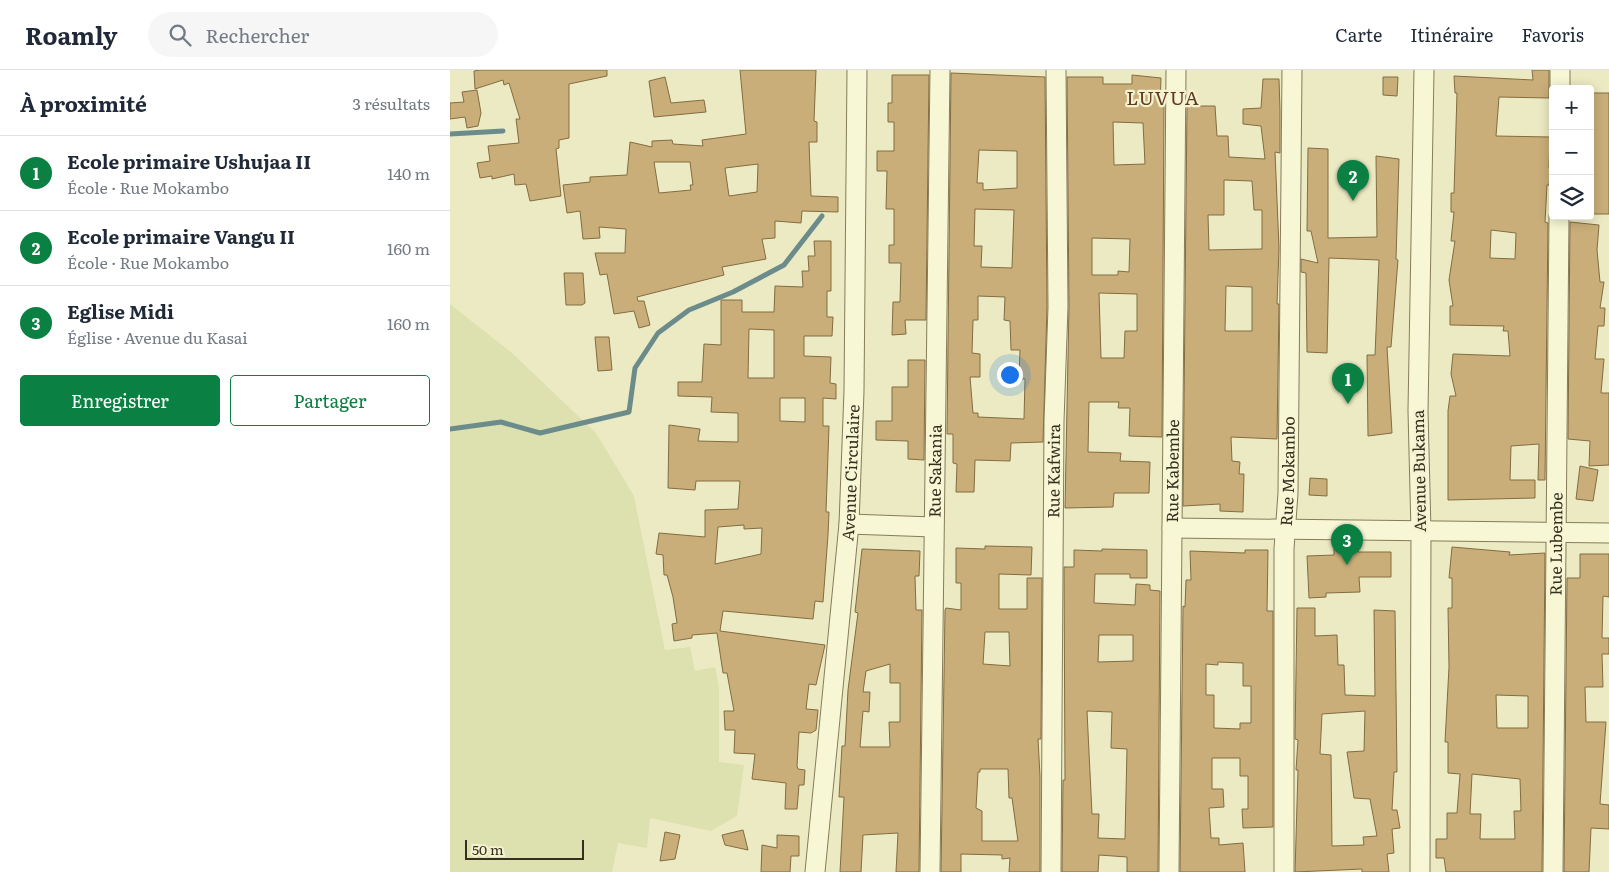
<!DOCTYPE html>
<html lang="fr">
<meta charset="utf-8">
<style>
body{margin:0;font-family:Literata,serif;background:#f6f6f7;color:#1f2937}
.controls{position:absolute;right:15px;top:15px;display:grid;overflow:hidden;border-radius:5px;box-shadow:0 2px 12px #0003}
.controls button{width:45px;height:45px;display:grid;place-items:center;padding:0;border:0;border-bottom:1px solid #e0e1e3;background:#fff;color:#1f2937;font:25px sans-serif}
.scale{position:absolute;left:15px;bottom:12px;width:119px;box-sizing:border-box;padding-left:5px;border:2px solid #352f1e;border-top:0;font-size:14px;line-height:18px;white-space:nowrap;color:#352f1e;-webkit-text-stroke:4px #f4f2d1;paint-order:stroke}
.you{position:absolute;left:559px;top:304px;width:18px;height:18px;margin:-12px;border:4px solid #fff;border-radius:50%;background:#1a73e8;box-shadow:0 0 0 8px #1a73e833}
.badge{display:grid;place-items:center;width:32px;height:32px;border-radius:50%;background:#0b8043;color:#fff;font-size:16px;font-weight:700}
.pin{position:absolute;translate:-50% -41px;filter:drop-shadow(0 1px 2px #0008)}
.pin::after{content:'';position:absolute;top:26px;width:18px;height:15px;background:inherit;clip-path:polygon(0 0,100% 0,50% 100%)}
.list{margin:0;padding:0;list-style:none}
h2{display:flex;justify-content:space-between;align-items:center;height:65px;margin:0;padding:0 20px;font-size:21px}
h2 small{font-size:16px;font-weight:400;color:#747a83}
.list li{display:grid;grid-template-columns:32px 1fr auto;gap:15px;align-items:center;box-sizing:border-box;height:75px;padding:0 20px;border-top:1px solid #e0e1e3}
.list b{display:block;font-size:19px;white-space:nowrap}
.list p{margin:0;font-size:16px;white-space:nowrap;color:#747a83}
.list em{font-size:16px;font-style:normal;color:#747a83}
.actions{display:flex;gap:10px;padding:15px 20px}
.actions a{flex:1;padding:11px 0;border:1px solid #0b8043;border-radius:5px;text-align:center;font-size:18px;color:#0b8043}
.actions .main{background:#0b8043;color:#fff}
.icon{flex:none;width:28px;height:28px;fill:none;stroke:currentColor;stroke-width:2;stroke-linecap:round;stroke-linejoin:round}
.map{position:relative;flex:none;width:1159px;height:802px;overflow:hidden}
header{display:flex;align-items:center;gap:30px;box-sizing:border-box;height:70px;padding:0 25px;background:#fff;border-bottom:1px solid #e0e1e3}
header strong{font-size:24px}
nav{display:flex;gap:28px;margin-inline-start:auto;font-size:18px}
.search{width:350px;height:45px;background:#f6f6f7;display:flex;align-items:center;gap:12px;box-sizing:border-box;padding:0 18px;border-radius:28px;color:#747a83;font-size:19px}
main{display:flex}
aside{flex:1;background:#fff}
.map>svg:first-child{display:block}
.farmland{fill:#dde1b0}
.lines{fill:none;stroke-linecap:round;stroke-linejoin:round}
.stream{stroke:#6c8c8c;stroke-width:5}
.building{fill:#c9ae79;stroke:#836c41;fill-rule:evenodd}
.street-casing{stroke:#857c5a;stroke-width:21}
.street{stroke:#f7f6d5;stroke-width:19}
.labels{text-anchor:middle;stroke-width:4.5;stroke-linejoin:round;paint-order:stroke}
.street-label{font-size:16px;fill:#352f1e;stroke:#f4f2d1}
.quarter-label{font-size:19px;letter-spacing:1px;fill:#603d1f;stroke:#f4f2d1}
</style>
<header>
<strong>Roamly</strong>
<div class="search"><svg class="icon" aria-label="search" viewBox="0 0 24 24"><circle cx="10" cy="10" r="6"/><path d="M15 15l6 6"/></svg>Rechercher</div>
<nav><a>Carte</a><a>Itinéraire</a><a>Favoris</a></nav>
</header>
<main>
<aside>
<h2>À proximité<small>3 résultats</small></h2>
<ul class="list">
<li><span class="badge">1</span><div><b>Ecole primaire Ushujaa II</b><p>École · Rue Mokambo</p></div><em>140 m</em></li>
<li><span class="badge">2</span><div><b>Ecole primaire Vangu II</b><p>École · Rue Mokambo</p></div><em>160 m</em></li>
<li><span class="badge">3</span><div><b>Eglise Midi</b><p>Église · Avenue du Kasai</p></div><em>160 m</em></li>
</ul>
<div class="actions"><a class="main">Enregistrer</a><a>Partager</a></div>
</aside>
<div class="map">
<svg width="1159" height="802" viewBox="0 0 1159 802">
<rect width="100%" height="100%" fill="#eceac2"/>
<path class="farmland" d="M0 234 62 283 146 363 184 426 215 580 240 577 245 601 265 597 269 618V692L294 695 287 746 261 761 200 748 197 778 168 773 162 802H0Z"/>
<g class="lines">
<path class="stream" d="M0 64 53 61
M0 359 51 352 90 363 179 342 185 298 208 263 239 240 283 222 334 195 372 146"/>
</g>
<path class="building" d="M30 0H157V6L119 14V68L109 70V78L106 79 111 126 80 131 76 114 65 115 64 104 42 109V106L30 108 27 93 40 91 38 76 69 73 66 49H70L59 13 54 15 53 10 25 19 24 1Z
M290 0H366L364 51 367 52V72H359L361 126 388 127V142L352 141 351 153 325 151V168L312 169 316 189 272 197 274 205 187 227 188 231H194L200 255 189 258 184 241 164 244 157 204 150 205 145 183H175L176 159 149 157 150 168 133 169 130 141 117 143 113 115 140 112V107L177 105 180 72 202 77V71L222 70 223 74 253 76 252 70 296 64ZM204 92H240L243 115H240L241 120 209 123ZM308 94 307 122 279 126 275 98Z
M1082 0H1099V28L1049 27 1046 66 1100 67 1099 98H1101L1099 115H1097L1095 152 1098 153 1095 410H1088L1089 374 1061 376 1060 410H1085V428L998 430V341L1000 326H1006L1001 304 1003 284 1060 286 1058 261H1053L1054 256 1000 255V236H1003L999 210 1005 171H1001L1004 142H1001V123H1004L1007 23H1005L1004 6 1083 10ZM1041 160 1066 163 1065 189 1040 188Z
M501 3 595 7 597 237 593 372 561 373 560 391 525 390 524 422H506L507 394 503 393V364H497ZM529 80 567 81V118L533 120V113H527ZM525 139 564 140 562 198 531 197 532 176H524ZM528 226 555 227 554 250 560 251 561 280H570L569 309H575L574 349 528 347V343H523L520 307H530V284L522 283 523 250H528Z
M442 5H479L476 250H455L456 264 442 265 443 232H450L451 193H439V175H444V139H436L437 101H427V81H444V52H438V33H442Z
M682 5 711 8 710 35 714 36 712 367 679 366 680 338H668L669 332H639L638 382 671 383 670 391 700 392 699 423H664L663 437 615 438 619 237 617 7H653V14H682ZM663 52 693 53 695 94 664 95ZM642 168 680 169 679 202 668 201V205H642ZM649 223 687 224V261H675L674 288H651Z
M215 7 221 33 254 30 256 42 204 47 199 11Z
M933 7H948L947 26 933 25Z
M813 9H829L830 40V83L825 82 829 178 827 234H829L827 369 781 367 782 391 790 392 789 404H794L793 442 770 441V434L733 436 737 36H765L767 66H778L779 87 815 89 811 56 793 54V39L811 38ZM774 110 802 111 804 140H812V179L759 180 758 145H774ZM776 216 802 217V261H775Z
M27 20 31 43 28 56 17 58 15 47 0 49V33L14 32 12 22Z
M1140 23H1159V144H1140Z
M858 78 878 79V168L927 167 926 86 949 89 946 189 948 190 941 277H937L942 363 918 366 917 285H925L929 190 879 188 877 283 857 282 856 203 851 202V189L868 193 861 161H857Z
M1120 152 1149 155 1147 180 1150 212H1154L1150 238H1155L1154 256H1148L1145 289H1154L1151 323H1159V395L1139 396 1140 371 1118 369Z
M364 171H381V221H377V247H383L382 266H354V286L381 287 380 313 386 314V329L373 328V356H379L376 442H379L378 465 373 532 365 531 363 549 273 541 270 561 375 575 366 615 359 614 356 639 368 640 366 660 361 663 349 662 347 696 348 699 355 700 354 715H349L347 739H335L336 713 302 709 305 684 284 683 285 660H275L274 641H284L277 603H273L267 563 242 565V568L224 571 222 554 227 553 223 527 217 505H214L213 485 206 484 209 463 255 467V440L288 439 290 411H246L245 420 218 418 219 355 250 359 248 371 288 372V343L261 342 262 327 228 326V312H252L254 274 271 275V230H292V242H324L325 216 353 217 352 201H359L358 186H365ZM299 259 324 260V308H298ZM330 328H355V352L330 351ZM294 455V459L312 458 311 484 265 494 268 457Z
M114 203H133L135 233 132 235H116Z
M145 267H159L162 300 148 301Z
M458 290H475L474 390 458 389V371L426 370V351H442V317H458Z
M1130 396 1148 400 1143 431 1126 429Z
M860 408 877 409V426L859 425Z
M535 476 582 477 581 505 549 504V539H577V508H592L591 669H588L590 706V802H559L560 788 552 789V785L511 784V802H491L495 540 496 538 511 540V513H506V478L535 479ZM535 562H559L560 596 533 594ZM530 699H558L559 728H562L568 771H532V741L526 738 528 702H530Z
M1002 477 1060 482 1059 485 1095 483 1092 802H996L994 788H986V769H997V743H1007L1010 704 998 703V672H995L999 597 998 538H1002V508H999ZM1046 625 1078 626V658H1047ZM1022 704 1070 709 1071 741H1064L1065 769H1030L1031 744H1020Z
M908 478V482H941V507H909L910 522 876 523V527L859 528 857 486 884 485V479Z
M412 479 470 481 469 506H465L466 540H472L469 802H446L448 763 413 765 411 802H390L394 727H389L392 676H395L398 620 408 543 405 542ZM440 594V613H450V652H439L440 677H410L413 641 419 642 420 622H413L416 601Z
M652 479 697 480V508H680V504H645L644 533 685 535 686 514 700 515V520L710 521 708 802H677V787L649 785 648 802H612L613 710H615L614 497H624V480L652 481ZM649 565H683V591L648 592ZM637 641 662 642 661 678 677 679 675 769 648 768 649 744H642Z
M795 480H818L817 541H823V757L793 758 792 739H798V706H790V688H762V719H773L774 737 759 738 761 768H769V775L793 773 795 802H730L733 536 735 537 736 510H741L740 481 795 483ZM768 592 793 593V616H801V653H790V659L764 658V625H756V594L768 595Z
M1130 484H1159V527L1153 526 1152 568H1159V584H1152L1153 617H1135L1136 652H1156L1150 734 1159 735V759L1141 758 1139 802H1114L1117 508H1130Z
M847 538H865V566L887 565 888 595H894L895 625 925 626 924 540 945 541 947 702H944L942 740H947L950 758 942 759 944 783 937 784 939 802H912V799L845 802 848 700H846L848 670 845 669ZM915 641 914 681 897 682 904 728 920 729 927 766 913 767 914 775 882 776 881 685 870 684 872 644Z
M293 760 298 780 275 775 272 765Z
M215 762 230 765 225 789 210 791Z
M327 765 349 766V786H341L340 802H311L312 775 327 778Z"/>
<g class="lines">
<defs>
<g id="street">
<path d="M1110 19V0"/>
<path d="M399 454 483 457"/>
<path d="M722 458 1159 463"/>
<path id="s1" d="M365 802 399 454 404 321 407 0"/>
<path id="s2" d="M480 802 490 0"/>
<path id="s3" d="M601 802 604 351 608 237 606 0"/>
<path id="s4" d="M719 802 726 0"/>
<path id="s5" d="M834 802V479L838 423 842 0"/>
<path d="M970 802 971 461 968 341 974 0"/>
<path id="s6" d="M1103 802 1109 146"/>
</g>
</defs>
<use href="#street" class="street-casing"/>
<use href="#street" class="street"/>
</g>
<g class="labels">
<g class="street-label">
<text dy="6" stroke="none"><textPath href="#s2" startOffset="401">Rue Sakania</textPath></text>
<text dy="6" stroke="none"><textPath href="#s3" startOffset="401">Rue Kafwira</textPath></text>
<text dy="6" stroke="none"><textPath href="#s4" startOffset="401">Rue Kabembe</textPath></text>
<text dy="6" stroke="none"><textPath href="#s5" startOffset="401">Rue Mokambo</textPath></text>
<text transform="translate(969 401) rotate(-91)" y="6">Avenue Bukama</text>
<text dy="6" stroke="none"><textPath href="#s1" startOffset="401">Avenue Circulaire</textPath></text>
<text dy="6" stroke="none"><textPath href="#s6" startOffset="328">Rue Lubembe</textPath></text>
</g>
<g class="quarter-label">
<text x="713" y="35">LUVUA</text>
</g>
</g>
</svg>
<div class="controls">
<button>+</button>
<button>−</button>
<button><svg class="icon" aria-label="layers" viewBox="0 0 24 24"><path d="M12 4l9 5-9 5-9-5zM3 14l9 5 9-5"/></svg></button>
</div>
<div class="scale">50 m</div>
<div class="you"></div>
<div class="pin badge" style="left:898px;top:334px">1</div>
<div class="pin badge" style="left:903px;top:131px">2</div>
<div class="pin badge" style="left:897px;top:495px">3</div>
</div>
</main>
